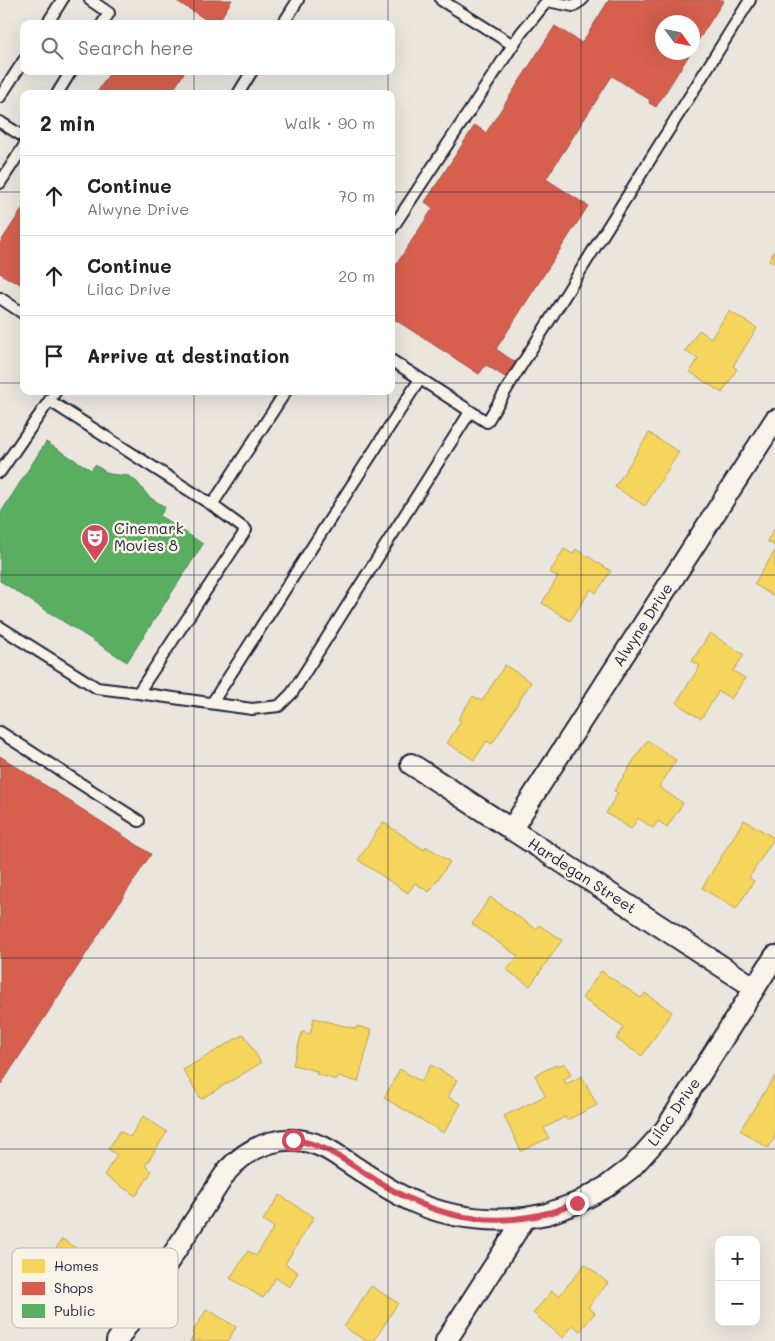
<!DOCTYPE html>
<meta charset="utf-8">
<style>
body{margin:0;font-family:Mali,sans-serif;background:#f2f2f2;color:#222}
.controls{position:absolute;right:15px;bottom:15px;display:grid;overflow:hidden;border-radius:10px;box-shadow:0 5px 20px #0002}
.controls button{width:45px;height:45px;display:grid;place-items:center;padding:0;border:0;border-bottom:1px solid #e0e0e0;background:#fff;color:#222;font:25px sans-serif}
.compass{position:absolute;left:655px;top:15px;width:45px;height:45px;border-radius:50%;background:#fff;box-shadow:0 5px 20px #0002;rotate:123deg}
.stop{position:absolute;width:15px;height:15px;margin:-11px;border:4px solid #d1495b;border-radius:50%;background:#fff}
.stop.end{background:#d1495b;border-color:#fff;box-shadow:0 1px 5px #0008}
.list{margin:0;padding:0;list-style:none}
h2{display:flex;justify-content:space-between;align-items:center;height:65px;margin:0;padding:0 20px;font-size:21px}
h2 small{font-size:16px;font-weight:400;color:#767676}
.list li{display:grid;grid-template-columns:32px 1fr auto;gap:15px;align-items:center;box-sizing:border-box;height:80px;padding:0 20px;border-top:1px solid #e0e0e0}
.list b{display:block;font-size:19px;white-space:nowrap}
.list p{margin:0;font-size:16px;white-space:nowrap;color:#767676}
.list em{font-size:16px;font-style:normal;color:#767676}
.icon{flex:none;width:28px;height:28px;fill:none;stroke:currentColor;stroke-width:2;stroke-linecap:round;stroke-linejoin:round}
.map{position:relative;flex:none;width:775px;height:1341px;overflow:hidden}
.search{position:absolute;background:#fff;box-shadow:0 5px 20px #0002;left:20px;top:20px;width:375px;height:55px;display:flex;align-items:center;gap:12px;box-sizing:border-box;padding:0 18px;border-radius:10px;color:#767676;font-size:19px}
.panel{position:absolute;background:#fff;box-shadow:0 5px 20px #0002;left:20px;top:90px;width:375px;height:305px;border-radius:10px}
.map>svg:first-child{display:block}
.homes{fill:#f6d55c;stroke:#b69f52}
.shops{fill:#d6604d;stroke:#a04d48}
.public{fill:#5aae61;stroke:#498456}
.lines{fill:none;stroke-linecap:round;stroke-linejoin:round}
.lane-casing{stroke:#22223b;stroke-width:14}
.street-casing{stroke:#22223b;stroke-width:24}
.lane{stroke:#f7f3e8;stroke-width:10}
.street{stroke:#f7f3e8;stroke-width:20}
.route{stroke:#d1495b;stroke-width:6}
.grid{fill:none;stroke:#22223b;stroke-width:1;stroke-opacity:0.55}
.labels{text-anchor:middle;stroke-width:5;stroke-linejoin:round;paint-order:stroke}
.poi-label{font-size:15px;fill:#22223b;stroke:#f7f3e8;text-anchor:start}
.street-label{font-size:15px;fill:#22223b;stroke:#f7f3e8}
.key{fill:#f7f3e8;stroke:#b7b4b4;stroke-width:1}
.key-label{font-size:14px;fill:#22223b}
</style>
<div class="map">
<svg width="775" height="1341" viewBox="0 0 775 1341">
<rect width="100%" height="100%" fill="#eae6de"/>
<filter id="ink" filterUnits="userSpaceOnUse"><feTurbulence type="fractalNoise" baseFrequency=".02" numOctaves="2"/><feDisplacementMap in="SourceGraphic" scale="10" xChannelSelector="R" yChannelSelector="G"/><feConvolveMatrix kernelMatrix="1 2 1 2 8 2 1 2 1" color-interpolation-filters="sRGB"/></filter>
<g filter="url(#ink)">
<path class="homes" d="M775 250V264L769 260Z
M729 311 757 328 733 366 737 369 722 393 690 372 698 359 685 351 699 330 711 338Z
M649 433 679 452 645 506 615 487Z
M775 528V546L767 541Z
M564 549 573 554 576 549 611 571 596 593 591 589 570 621 542 603 558 577 550 572Z
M775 551V597L754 584Z
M710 633 744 655 733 671 745 678 731 699 719 691 701 719 676 703 700 666 692 661Z
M505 665 531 682 492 744 487 741 474 760 447 743 461 721 458 719 473 696 482 701Z
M647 740 676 760 659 787 683 803 667 827 658 821 653 828 638 818 631 829 606 813 618 793 614 791Z
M744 820 774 838 749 878 754 881 736 909 702 888Z
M383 822 424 850 426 846 450 862 429 892 415 883 408 893 358 860Z
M490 897 536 929 539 925 562 940 530 986 507 970 518 956 472 924Z
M601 971 641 998 645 993 672 1012 642 1056 616 1039 624 1027 582 998Z
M314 1018 356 1029 357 1026 372 1030 358 1082 338 1076 337 1080 316 1074 317 1071 293 1065 302 1032 310 1034Z
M244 1034 261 1063 201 1099 183 1070Z
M565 1063 571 1075 564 1079 566 1084 582 1076 597 1105 567 1120 565 1117 544 1128 549 1138 521 1151 504 1116 545 1096 535 1075 558 1064V1066Z
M431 1065 457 1080 448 1097 461 1104 444 1133 384 1098 400 1069 421 1082Z
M775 1076V1137L768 1148 740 1130Z
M143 1116 167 1132 145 1166 152 1171 136 1196 104 1175 117 1155 108 1149 120 1131 130 1137Z
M280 1195 314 1217 285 1264 298 1272 290 1287 276 1278 263 1298 230 1278 248 1251 256 1256 274 1227 263 1220Z
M62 1239 87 1255 65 1289 72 1294 56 1319 24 1299Z
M585 1264 608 1283 588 1307 595 1313 580 1331 573 1325 563 1338 533 1313 552 1291 559 1296Z
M371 1286 398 1303 374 1341H366L344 1327Z
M207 1309 236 1327 228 1341H190L194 1335 192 1333Z"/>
<path class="shops" d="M175 0H232L217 24H213Z
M609 0H724L692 50V22H662V52H691L656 107 649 103 650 100 612 76 546 179 588 206 496 349 518 364 508 379 486 365 479 374 391 317V270L392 271 433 208 425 202 475 125 486 133 555 26 582 43Z
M111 71H185L171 94H96Z
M24 206V286L15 281 14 282 0 273V243Z
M0 756 151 854 0 1086Z"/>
<path class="public" d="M46 442 91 470 95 465 109 474 129 476 137 482 149 497 165 507 160 516 203 544 127 662 0 581V514Z"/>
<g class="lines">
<defs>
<path id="lane" d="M90 0 109 13 102 24
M441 0 513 45
M47 24 62 0
M283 24 298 0
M57 94 71 71
M238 94 252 71
M0 97 24 60
M0 122 24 137
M0 183 24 146
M391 230 513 45 521 33 547 1 573 6 582 0
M0 298 24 314
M391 360 487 422 514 377 750 0
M50 401 212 505
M0 472 56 391
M0 627 97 688 138 693 246 530 212 505 286 391
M138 693 252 709 279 706 292 693 470 412
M212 703 420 379
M0 732 139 821"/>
<path id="street" d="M411 764 755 988
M511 830 775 420
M117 1341 227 1171C252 1143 288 1131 323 1147 332 1151 341 1158 349 1163 370 1177 391 1192 414 1202 450 1218 487 1222 525 1218
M446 1341 525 1218 547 1214 577 1203 606 1187 631 1168 660 1136 667 1127 775 956"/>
</defs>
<use href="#lane" class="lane-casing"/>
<use href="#street" class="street-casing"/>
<use href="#lane" class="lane"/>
<use href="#street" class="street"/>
</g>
</g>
<g class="lines" filter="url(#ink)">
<path class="route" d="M293 1140C324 1143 345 1161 371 1177 427 1214 482 1230 548 1213 558 1211 567 1206 577 1203"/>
</g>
<path class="grid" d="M194 0V24M388 0V24M581 0V1341M194 71V94M388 71V94M0 192H24M391 192H775M0 383H24M391 383H775M194 391V1341M388 391V1341M0 575H775M0 766H775M0 958H775M0 1149H775"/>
<defs>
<symbol id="theatre-pin" viewBox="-11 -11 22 30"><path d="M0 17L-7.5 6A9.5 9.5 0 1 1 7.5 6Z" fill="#d1495b" stroke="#f7f3e8"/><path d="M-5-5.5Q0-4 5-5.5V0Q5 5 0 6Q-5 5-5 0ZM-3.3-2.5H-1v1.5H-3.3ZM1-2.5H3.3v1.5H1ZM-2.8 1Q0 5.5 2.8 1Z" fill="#fff"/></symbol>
</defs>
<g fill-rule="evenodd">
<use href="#theatre-pin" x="79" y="522" width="32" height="43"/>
</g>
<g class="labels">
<g class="poi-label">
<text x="114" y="534">Cinemark<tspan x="114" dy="17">Movies 8</tspan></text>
</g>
<g class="street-label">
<text transform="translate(643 625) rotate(-57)" y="5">Alwyne Drive</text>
<text transform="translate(582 876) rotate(33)" y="5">Hardegan Street</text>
<text transform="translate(674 1112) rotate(-55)" y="5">Lilac Drive</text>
</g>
</g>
<rect x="12" y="1248" width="166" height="80" rx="8" class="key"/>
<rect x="22" y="1259" width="23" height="14" fill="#f6d55c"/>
<rect x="22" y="1282" width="23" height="13" fill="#d6604d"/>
<rect x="22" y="1304" width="23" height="14" fill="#5aae61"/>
<g class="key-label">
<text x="54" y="1271">Homes</text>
<text x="54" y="1293">Shops</text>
<text x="54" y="1316">Public</text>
</g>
</svg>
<div class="controls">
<button>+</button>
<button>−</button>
</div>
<svg class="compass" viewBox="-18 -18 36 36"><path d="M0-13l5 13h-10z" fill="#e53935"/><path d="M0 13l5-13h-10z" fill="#767676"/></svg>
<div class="stop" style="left:293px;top:1140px"></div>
<div class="stop end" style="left:577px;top:1203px"></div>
<div class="search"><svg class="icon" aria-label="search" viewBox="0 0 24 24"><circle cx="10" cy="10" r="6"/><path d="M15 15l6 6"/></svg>Search here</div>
<section class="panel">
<h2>2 min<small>Walk · 90 m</small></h2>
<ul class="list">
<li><svg class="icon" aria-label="ahead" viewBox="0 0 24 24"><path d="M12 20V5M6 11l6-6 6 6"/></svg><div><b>Continue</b><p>Alwyne Drive</p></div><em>70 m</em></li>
<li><svg class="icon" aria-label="ahead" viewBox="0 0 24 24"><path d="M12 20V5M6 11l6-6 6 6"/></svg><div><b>Continue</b><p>Lilac Drive</p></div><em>20 m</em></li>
<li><svg class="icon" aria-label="arrive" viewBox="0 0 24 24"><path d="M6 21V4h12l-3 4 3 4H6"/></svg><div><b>Arrive at destination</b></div></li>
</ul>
</section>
</div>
